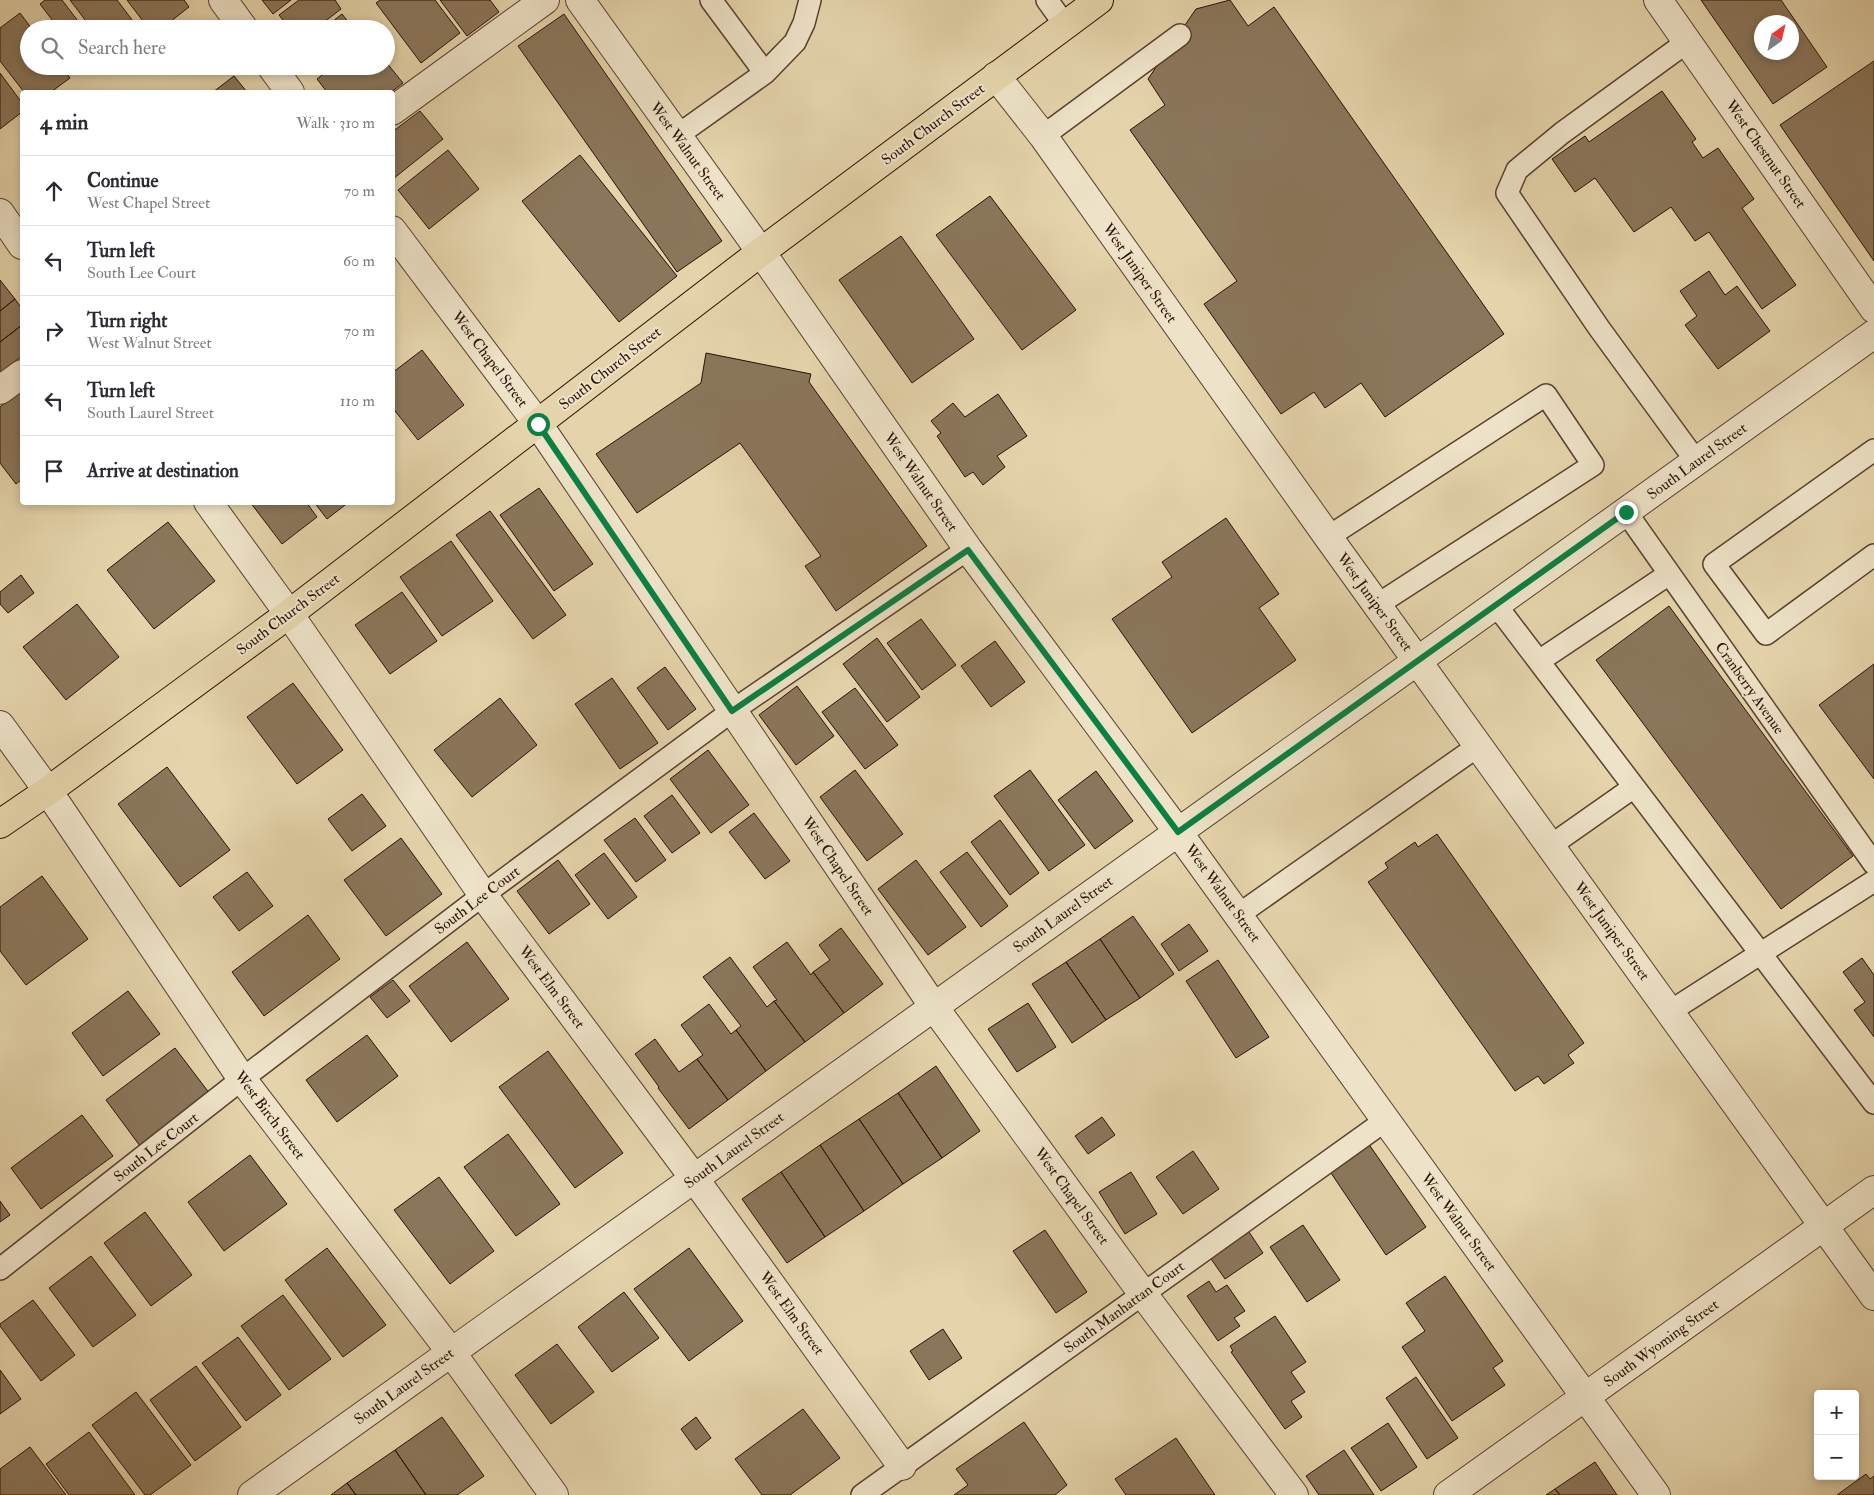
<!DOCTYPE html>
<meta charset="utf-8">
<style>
body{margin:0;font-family:"IM FELL Double Pica",serif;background:#f7f7f7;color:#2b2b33}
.controls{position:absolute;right:15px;bottom:15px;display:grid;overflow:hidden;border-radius:5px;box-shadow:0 2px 8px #0003}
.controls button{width:45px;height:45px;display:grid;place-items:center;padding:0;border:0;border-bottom:1px solid #e1e1e2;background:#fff;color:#2b2b33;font:25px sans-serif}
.compass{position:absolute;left:1754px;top:15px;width:45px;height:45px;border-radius:50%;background:#fff;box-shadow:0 2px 8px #0003;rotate:34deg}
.stop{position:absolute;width:15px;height:15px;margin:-11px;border:4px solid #0b8043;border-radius:50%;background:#fff}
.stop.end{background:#0b8043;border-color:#fff;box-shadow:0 1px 5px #0008}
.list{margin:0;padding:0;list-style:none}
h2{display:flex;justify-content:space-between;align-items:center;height:65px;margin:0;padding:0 20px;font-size:21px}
h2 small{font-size:16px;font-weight:400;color:#7c7c81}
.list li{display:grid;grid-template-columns:32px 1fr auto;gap:15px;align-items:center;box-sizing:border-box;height:70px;padding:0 20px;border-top:1px solid #e1e1e2}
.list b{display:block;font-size:19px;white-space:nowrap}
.list p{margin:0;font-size:16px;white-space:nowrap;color:#7c7c81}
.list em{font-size:16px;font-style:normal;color:#7c7c81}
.icon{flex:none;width:28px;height:28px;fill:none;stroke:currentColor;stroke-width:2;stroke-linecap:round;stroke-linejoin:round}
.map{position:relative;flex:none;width:1874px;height:1495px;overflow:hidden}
.search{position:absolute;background:#fff;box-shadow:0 2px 8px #0003;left:20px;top:20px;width:375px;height:55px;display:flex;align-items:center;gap:12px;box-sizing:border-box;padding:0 18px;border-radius:28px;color:#7c7c81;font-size:19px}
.panel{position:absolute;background:#fff;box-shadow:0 2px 8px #0003;left:20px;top:90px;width:375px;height:415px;border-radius:5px}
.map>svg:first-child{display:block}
.building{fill:#8b765b;stroke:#2a1005;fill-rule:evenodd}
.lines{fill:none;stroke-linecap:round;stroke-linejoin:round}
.lane-casing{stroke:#59412e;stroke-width:24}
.street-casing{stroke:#59412e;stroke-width:30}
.highway-casing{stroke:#2a1005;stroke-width:30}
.lane{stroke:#eee3c8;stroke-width:21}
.street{stroke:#eee3c8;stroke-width:28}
.highway{stroke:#e5d4ab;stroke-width:28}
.route{stroke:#0b8043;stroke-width:6}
.labels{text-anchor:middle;stroke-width:4;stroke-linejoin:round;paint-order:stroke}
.street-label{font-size:15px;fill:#2a1005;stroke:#eee3c8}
</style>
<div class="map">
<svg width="1874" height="1495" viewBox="0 0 1874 1495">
<rect width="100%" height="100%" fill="#e5d4ab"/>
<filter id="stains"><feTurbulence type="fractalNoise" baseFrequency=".004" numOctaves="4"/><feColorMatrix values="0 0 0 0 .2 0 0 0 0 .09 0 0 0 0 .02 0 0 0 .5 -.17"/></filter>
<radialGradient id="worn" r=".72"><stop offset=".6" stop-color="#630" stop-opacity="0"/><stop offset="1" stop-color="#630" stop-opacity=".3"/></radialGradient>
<path class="building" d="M45 0H62L84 29H59L40 4Z
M70 0H117L139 29H92Z
M127 0H184L189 7 161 29H149Z
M262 0H291L273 14Z
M299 0H335L341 9 315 29H290L279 15Z
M380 0H435L460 33 421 63 376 3Z
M440 0H490L499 12 467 36Z
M1230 0 1248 26 1274 7 1504 334 1385 417 1361 383 1325 408 1314 392 1281 414 1204 304 1237 281 1130 130 1165 105 1148 79 1196 9Z
M1701 0H1781L1827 67 1773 104ZM1762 22H1792V52H1762Z
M20 13 32 29H29V66H61L70 78 51 92H24L0 61V28Z
M342 14 354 29H323Z
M564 14 722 241 677 272 518 46Z
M1874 61V261L1780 125Z
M386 62 403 83 391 92H327L317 79 334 66H386Z
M307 66H321L312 73Z
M0 73 22 103V112L0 129Z
M234 76 247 92H213Z
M1662 91 1696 139 1692 142 1703 158 1718 148 1754 199 1742 208 1796 285 1762 309 1709 232 1695 241 1671 207 1634 232 1595 178 1575 192 1552 159 1585 136 1589 142Z
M420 111 443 139 393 179 392 132Z
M448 150 479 189 429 229 398 190Z
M580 155 677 276 619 322 522 201Z
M990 196 1076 310 1022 350 936 235Z
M901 236 974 339 912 383 839 280Z
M1709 271 1725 295 1737 286 1770 331 1718 369 1685 325 1697 316 1680 291Z
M0 280 15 299 0 311Z
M15 299 22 309V325L0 342V311Z
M22 325V356L0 373V342Z
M422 350 464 405 418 440 392 407V373Z
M706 353 811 374 809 382 927 546 836 611 805 566 821 556 740 443 637 513 596 454 701 383Z
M22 389V479L16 484 0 463V407Z
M998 394 1027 436 997 456 1005 467 983 485 973 472 965 477 937 436 941 433 931 421 953 403 965 417Z
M539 488 593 564 554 591 500 515Z
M250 502H306L317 517 282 544Z
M314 502H349L327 519Z
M490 511 566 615 533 639 456 535Z
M1226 518 1279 594 1259 608 1296 660 1192 733 1112 619 1172 577 1162 562Z
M168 522 215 581 154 629 107 570Z
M451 541 493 601 442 636 400 577Z
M21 575 34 593 8 613 0 604V592Z
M402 592 437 641 390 674 355 625Z
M77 604 119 657 66 700 23 647Z
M1669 606 1853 856 1781 909 1596 660Z
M921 619 956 665 922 690 887 643Z
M877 638 920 697 887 722 843 664Z
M995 641 1025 682 991 707 961 666Z
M1874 664V779L1819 705Z
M665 667 696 709 668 730 637 688Z
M612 678 658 743 620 769 575 704Z
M293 683 343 750 297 784 247 717Z
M797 686 834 736 796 765 759 715Z
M855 688 898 745 865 769 822 712Z
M500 698 537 745 472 797 434 750Z
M708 750 749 805 711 833 670 779Z
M167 767 230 850 180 887 118 804Z
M855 770 903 834 867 861 820 797Z
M1030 770 1085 845 1049 871 994 796Z
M1096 771 1133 821 1095 849 1058 800Z
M362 794 386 826 352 851 328 819Z
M672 795 700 833 672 853 644 816Z
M754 813 790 861 765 879 729 832Z
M635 818 666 860 636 882 604 840Z
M1000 820 1039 873 1010 895 971 842Z
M1437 834 1584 1043 1568 1055 1574 1063 1544 1084 1538 1076 1515 1091 1368 882 1388 868 1385 863 1415 842 1418 847Z
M401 838 442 894 386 936 344 880Z
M967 852 1008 906 981 927 940 872Z
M604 853 637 897 608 919 575 875Z
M558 860 590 904 549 934 517 891Z
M916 860 966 927 928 955 878 889Z
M247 872 273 906 239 931 213 897Z
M42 876 88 939 26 985 0 951V907Z
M308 915 340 959 264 1016 232 972Z
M1133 916 1174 974 1140 998 1100 939Z
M1189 924 1208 951 1179 971 1161 944Z
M841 928 883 984 844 1013 813 972 830 960 819 945Z
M1100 939 1140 998 1106 1020 1066 962Z
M467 942 509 999 451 1042 409 986Z
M787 942 811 975 813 972 844 1013 805 1042 774 1001 777 1000 753 967Z
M730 957 767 1007 774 1001 805 1042 766 1071 736 1030 741 1026 703 977Z
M1862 958 1874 975V1037L1854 1010 1865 1002 1843 972Z
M1218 960 1269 1037 1236 1058 1186 981Z
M1066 962 1106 1020 1072 1043 1032 984Z
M393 980 410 1001 387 1018 370 997Z
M128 991 160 1034 103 1076 72 1033Z
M1028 1003 1056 1047 1017 1072 988 1029Z
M709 1004 731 1034 736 1030 766 1071 728 1100 697 1059 703 1055 681 1025Z
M367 1035 398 1076 337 1122 306 1080Z
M655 1039 679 1072 697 1059 728 1100 689 1129 658 1088 659 1087 635 1054Z
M175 1048 210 1094 140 1146 106 1100Z
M548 1051 623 1153 575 1188 499 1087Z
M936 1066 980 1131 942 1158 898 1093Z
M898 1093 942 1158 903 1184 859 1119Z
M82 1115 113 1156 41 1209 11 1168Z
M1102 1117 1115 1135 1088 1154 1075 1136Z
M859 1119 903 1184 864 1211 820 1145Z
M508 1134 560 1204 516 1236 464 1167Z
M1368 1143 1426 1227 1386 1255 1329 1170Z
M820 1145 864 1211 825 1237 781 1172Z
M1193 1151 1219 1189 1183 1214 1156 1177Z
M250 1155 287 1204 224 1251 188 1202Z
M781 1172 825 1237 787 1263 742 1199Z
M1131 1172 1157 1214 1125 1234 1099 1192Z
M439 1177 494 1251 450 1284 394 1210Z
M0 1201 10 1215 0 1222Z
M145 1212 192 1275 151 1306 104 1243Z
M1303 1225 1340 1280 1307 1302 1270 1247Z
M1247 1229 1263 1253 1225 1279 1209 1256Z
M1045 1230 1087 1292 1056 1313 1013 1251Z
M327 1248 386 1325 343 1357 285 1280Z
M689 1248 743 1321 689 1361 634 1289Z
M91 1256 136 1315 93 1347 49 1288Z
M1445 1276 1503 1361 1493 1368 1505 1385 1452 1421 1402 1347 1425 1331 1406 1303Z
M1209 1281 1216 1292 1227 1285 1245 1311 1234 1318 1240 1326 1218 1341 1187 1296Z
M624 1292 659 1338 612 1372 578 1327Z
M283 1295 331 1359 289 1390 241 1326Z
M33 1300 75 1355 41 1381 0 1326V1324Z
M1275 1316 1306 1362 1291 1372 1305 1392 1291 1401 1302 1417 1285 1429 1231 1352 1233 1351 1230 1346Z
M943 1329 962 1358 929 1380 910 1351Z
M238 1337 281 1395 246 1421 202 1363Z
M557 1344 594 1392 551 1424 515 1375Z
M196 1366 241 1427 195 1461 150 1400Z
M0 1370 21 1399 0 1414Z
M1416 1377 1458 1438 1427 1459 1386 1398Z
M136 1392 191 1465 150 1495H145L92 1425Z
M803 1409 840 1458 790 1495H762L735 1459Z
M442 1417 484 1476 457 1495H426L395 1450Z
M696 1417 711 1438 696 1450 681 1429Z
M1024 1422 1067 1485 1055 1495H954L968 1485 956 1469Z
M1388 1423 1417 1467 1381 1491 1351 1448Z
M89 1432 135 1495H69L46 1464Z
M1176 1438 1215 1495H1126L1115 1479Z
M30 1447 66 1495H0V1469Z
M395 1450 426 1495H356L347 1483Z
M1344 1450 1374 1495H1319L1306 1476Z
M1595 1462 1617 1495H1560L1555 1489Z
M1866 1474 1870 1479 1874 1476V1495H1837Z
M347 1483 356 1495H331Z
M1555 1489 1560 1495H1546Z"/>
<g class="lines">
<defs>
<path id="lane" d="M1047 0 1065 25
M1687 42 1562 133 1517 170 1507 193 1599 328 1696 461
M765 73 795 42 804 23 810 0
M678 135 765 73 711 0
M1043 136 1180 35
M1874 450 1714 564 1766 634 1874 555
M1626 512 1874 864
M1328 537 1546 395 1593 465 1377 605
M1496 605 1874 1103
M1539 661 1669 574
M1550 846 1634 787
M1238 915 1478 746
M1669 1012 1874 881
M0 1269 242 1079 483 895 732 711 968 549
M862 1495 1386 1120"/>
<path id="street" d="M223 0 244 29
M580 0 761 252 968 549 1178 832 1656 1495
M1658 0 1874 309
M271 66 290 92
M996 76 1043 136 1328 537 1874 1296
M392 111 545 0
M0 213 22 245
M392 230 538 424 934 1007 1143 1294 1294 1495
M0 390 22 374
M208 502 289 614 483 895 694 1178 902 1466
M0 725 48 791 242 1079 451 1352 554 1495
M252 1495 1874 334
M1448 1495 1874 1190"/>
<path id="highway" d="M0 824 48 791 289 614 761 252 1099 0"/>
</defs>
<use href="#lane" class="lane-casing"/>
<use href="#street" class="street-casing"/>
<use href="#highway" class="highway-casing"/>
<use href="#lane" class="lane"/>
<use href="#street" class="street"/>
<use href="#highway" class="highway"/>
</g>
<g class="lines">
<path class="route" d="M538 424 732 711 968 550 1178 832 1626 512"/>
</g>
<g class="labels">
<g class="street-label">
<text transform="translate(933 124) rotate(-37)" y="5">South Church Street</text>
<text transform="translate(688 151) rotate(54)" y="5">West Walnut Street</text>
<text transform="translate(1766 154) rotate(55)" y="5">West Chestnut Street</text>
<text transform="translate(1140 273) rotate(55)" y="5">West Juniper Street</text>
<text transform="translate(490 359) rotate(53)" y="5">West Chapel Street</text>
<text transform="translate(610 368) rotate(-38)" y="5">South Church Street</text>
<text transform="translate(1697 461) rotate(-36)" y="5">South Laurel Street</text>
<text transform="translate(921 482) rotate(55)" y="5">West Walnut Street</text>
<text transform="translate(1375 602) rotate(54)" y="5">West Juniper Street</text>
<text transform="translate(288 614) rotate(-37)" y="5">South Church Street</text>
<text transform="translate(1750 688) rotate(55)" y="5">Cranberry Avenue</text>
<text transform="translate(838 866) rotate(56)" y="5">West Chapel Street</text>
<text transform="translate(1223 893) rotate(54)" y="5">West Walnut Street</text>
<text transform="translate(477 900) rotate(-37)" y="5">South Lee Court</text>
<text transform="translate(1063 914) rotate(-36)" y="5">South Laurel Street</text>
<text transform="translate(1612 931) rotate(54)" y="5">West Juniper Street</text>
<text transform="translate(552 987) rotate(53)" y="5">West Elm Street</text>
<text transform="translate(270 1115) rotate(53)" y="5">West Birch Street</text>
<text transform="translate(156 1147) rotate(-38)" y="5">South Lee Court</text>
<text transform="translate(734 1150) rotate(-36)" y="5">South Laurel Street</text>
<text transform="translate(1072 1196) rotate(54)" y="5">West Chapel Street</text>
<text transform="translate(1459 1222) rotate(54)" y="5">West Walnut Street</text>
<text transform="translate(1124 1307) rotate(-36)" y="5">South Manhattan Court</text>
<text transform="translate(792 1313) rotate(54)" y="5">West Elm Street</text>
<text transform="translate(1661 1343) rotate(-36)" y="5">South Wyoming Street</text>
<text transform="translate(404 1386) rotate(-36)" y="5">South Laurel Street</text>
</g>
</g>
<rect width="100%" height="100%" filter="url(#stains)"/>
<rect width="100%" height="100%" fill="url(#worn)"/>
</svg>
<div class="controls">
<button>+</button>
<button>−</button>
</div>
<svg class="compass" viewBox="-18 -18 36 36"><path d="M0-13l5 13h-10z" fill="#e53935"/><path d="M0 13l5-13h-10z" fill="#7c7c81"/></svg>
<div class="stop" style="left:538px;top:424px"></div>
<div class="stop end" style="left:1626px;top:512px"></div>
<div class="search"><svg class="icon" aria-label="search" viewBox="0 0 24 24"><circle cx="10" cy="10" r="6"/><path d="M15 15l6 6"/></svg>Search here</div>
<section class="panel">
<h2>4 min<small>Walk · 310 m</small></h2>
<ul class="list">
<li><svg class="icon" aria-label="ahead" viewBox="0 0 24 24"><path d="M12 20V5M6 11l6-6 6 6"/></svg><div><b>Continue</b><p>West Chapel Street</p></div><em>70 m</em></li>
<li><svg class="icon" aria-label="left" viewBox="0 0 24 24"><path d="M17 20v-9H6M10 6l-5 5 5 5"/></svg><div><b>Turn left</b><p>South Lee Court</p></div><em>60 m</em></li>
<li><svg class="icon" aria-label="right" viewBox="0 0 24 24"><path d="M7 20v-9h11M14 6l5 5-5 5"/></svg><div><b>Turn right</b><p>West Walnut Street</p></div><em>70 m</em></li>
<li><svg class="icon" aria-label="left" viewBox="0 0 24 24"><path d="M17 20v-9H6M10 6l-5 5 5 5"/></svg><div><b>Turn left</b><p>South Laurel Street</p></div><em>110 m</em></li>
<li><svg class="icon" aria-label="arrive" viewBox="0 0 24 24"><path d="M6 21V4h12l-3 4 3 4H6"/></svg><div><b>Arrive at destination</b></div></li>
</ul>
</section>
</div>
